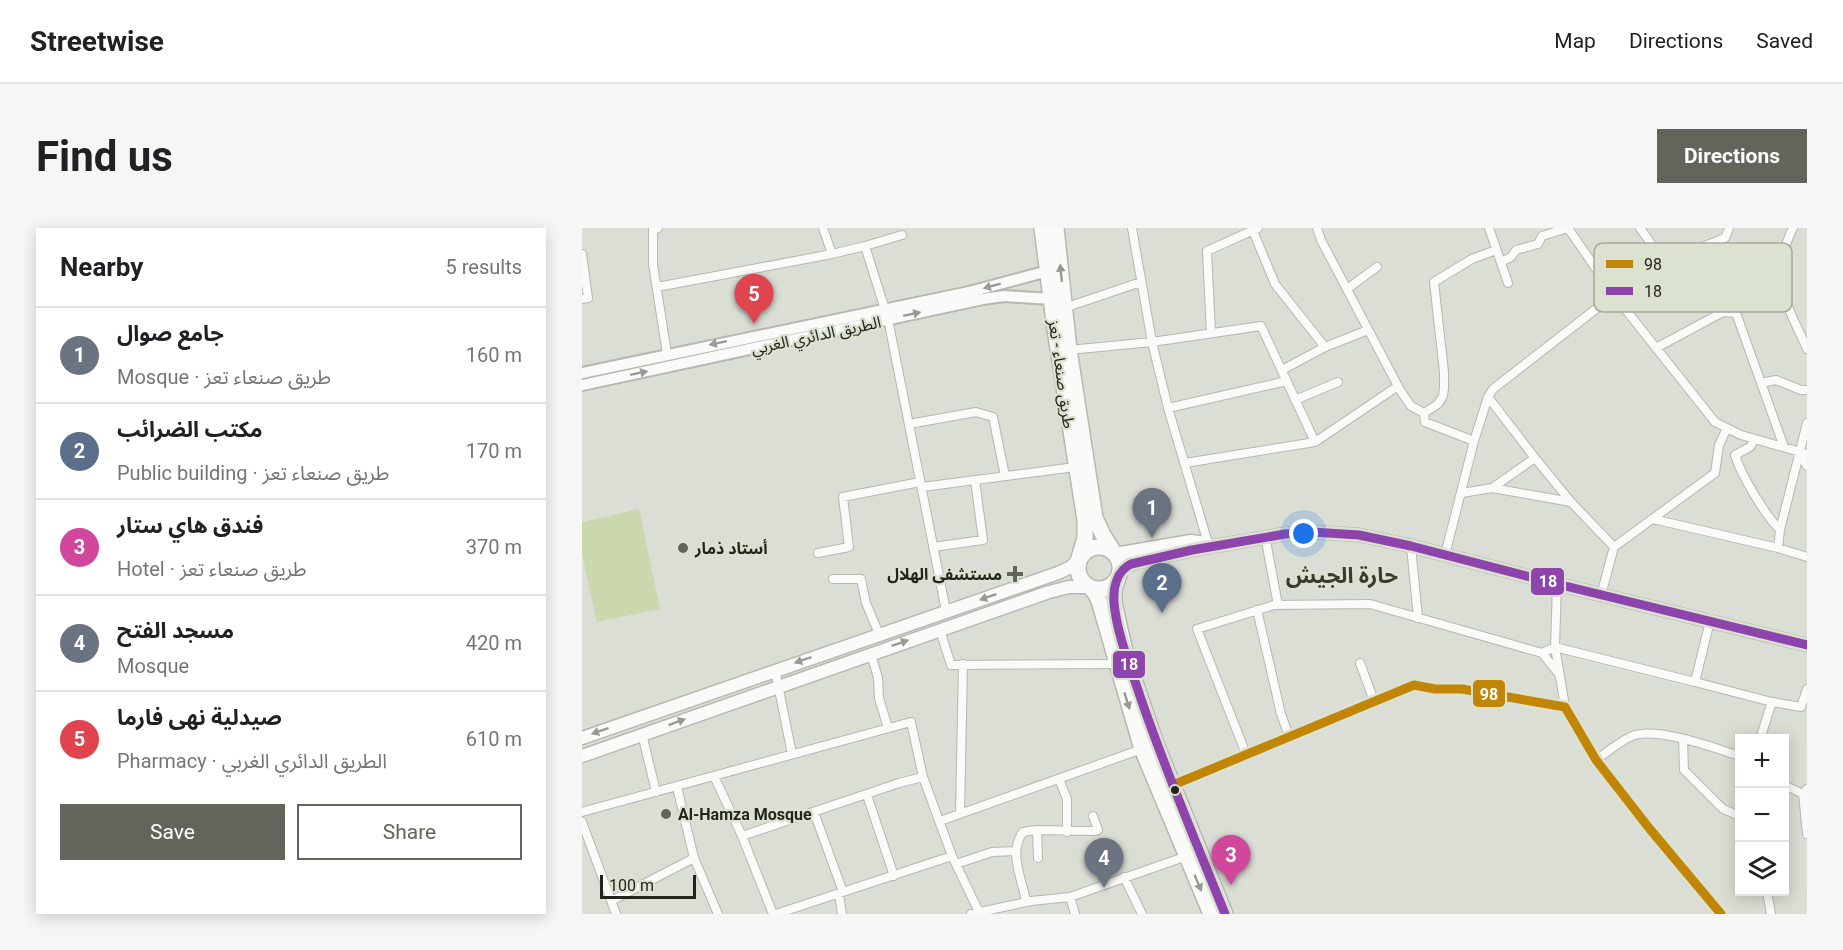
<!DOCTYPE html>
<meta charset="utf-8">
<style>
body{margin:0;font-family:Roboto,"Noto Sans Arabic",sans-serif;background:#f6f6f6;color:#202124}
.controls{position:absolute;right:18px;bottom:18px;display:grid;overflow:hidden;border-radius:0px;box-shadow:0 3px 15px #0003}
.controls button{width:54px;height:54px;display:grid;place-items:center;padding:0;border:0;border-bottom:2px solid #e0e0e0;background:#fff;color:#202124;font:30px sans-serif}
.scale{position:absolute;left:18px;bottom:15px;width:96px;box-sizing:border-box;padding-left:6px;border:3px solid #22241d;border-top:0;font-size:16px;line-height:21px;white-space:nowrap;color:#22241d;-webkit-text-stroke:4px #dce2d0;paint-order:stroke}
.you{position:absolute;left:722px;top:306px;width:21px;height:21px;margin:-15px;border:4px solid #fff;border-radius:50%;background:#1a73e8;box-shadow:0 0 0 9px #1a73e833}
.badge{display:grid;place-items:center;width:39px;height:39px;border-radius:50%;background:#63655d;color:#fff;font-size:20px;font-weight:700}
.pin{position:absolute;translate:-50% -50px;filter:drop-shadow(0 2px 3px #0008)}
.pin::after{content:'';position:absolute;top:32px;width:21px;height:18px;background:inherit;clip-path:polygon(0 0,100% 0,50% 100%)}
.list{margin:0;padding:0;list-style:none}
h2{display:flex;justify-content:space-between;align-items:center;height:78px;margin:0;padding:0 24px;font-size:26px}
h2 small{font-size:20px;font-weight:400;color:#757577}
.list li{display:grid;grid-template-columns:39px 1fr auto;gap:18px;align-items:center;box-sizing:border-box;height:96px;padding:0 24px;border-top:2px solid #e0e0e0}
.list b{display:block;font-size:22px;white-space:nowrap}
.list p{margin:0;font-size:20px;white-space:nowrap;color:#757577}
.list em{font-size:20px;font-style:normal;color:#757577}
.actions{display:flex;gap:12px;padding:18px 24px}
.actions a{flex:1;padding:14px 0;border:2px solid #63655d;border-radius:0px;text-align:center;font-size:21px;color:#63655d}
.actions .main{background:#63655d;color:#fff}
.icon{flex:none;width:33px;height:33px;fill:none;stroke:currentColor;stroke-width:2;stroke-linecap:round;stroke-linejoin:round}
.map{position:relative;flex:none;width:1225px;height:686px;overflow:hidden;border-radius:0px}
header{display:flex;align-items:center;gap:36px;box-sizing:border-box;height:84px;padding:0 30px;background:#fff;border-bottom:2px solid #e0e0e0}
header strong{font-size:28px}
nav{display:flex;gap:33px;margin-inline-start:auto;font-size:21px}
.intro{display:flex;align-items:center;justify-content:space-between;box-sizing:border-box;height:144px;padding:0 36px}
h1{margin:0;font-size:42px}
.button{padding:15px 27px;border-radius:0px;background:#63655d;color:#fff;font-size:21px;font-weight:700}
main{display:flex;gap:36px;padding:0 36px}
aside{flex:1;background:#fff;border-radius:0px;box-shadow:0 3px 15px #0003}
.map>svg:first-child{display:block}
.green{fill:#cbd8ae}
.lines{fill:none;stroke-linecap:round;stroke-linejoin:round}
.street-casing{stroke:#b6b8b1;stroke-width:10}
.secondary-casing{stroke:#b6b8b1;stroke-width:14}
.primary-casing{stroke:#b6b8b1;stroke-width:15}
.highway-casing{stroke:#b6b8b1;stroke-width:18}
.street{stroke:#fafaf9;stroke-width:8}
.secondary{stroke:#fafaf9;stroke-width:10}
.primary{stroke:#fafaf9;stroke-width:12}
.highway{stroke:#fafaf9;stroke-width:15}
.bus-1-casing{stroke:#dce2d0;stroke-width:14}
.bus-2-casing{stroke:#dce2d0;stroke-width:14}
.bus-1{stroke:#c28607;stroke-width:9}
.bus-2{stroke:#8e44ad;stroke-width:9}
.oneway{fill:#999a96}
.poi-dot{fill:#63655d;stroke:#dce2d0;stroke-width:2}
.bus-dot{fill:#22241d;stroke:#dce2d0;stroke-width:2}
.labels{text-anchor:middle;stroke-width:4.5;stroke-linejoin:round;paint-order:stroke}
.street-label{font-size:16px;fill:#22241d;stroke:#dce2d0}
.poi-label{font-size:16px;font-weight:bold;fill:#22241d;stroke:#dce2d0;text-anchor:start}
.district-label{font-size:22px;font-weight:bold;fill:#383c2e;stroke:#dce2d0}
.key{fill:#dce2d0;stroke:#a4a99a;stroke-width:1.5}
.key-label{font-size:16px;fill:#22241d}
.line-badge{stroke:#dce2d0;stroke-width:2}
.badge-label{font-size:16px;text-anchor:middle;font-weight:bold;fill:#fff}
</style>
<header>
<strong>Streetwise</strong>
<nav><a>Map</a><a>Directions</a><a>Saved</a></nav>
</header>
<div class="intro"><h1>Find us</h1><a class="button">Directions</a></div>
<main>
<aside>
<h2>Nearby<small>5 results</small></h2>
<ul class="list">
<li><span class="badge" style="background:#6b7280">1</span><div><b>جامع صوال</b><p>Mosque · طريق صنعاء تعز</p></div><em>160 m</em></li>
<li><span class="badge" style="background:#5c6f8a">2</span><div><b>مكتب الضرائب</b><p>Public building · طريق صنعاء تعز</p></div><em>170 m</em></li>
<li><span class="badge" style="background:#d1479c">3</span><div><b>فندق هاي ستار</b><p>Hotel · طريق صنعاء تعز</p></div><em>370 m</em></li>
<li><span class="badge" style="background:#6b7280">4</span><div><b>مسجد الفتح</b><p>Mosque</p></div><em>420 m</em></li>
<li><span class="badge" style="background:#e0444e">5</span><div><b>صيدلية نهى فارما</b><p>Pharmacy · الطريق الدائري الغربي</p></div><em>610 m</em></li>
</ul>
<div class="actions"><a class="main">Save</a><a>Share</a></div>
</aside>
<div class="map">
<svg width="1225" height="686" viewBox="0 0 1225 686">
<rect width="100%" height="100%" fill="#dbded4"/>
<path class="green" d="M57 281 78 381 15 394 0 326V294Z"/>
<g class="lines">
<defs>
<path id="street" d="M76 0 71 2V36L85 126
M550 0 570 114 679 98 733 214 603 235
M735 0 739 12 818 162 829 178 842 185 856 176 861 168 862 160V144L852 54 890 31 914 22
M907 0 926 55
M986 0 1032 67 1082 34 1143 10 1147 0
M1058 0 1082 34
M1211 0C1202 17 1196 45 1201 64 1206 83 1217 102 1225 121
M671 3 693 56 743 119 786 102
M283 18 320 7
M0 26 6 70 0 71
M250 26 283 18 306 91 364 383
M919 34 929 29 934 22 956 16 960 8 986 0
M1200 56 1157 75 1154 85 1202 219
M75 59 250 26 241 0
M765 61 795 39
M482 80 559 54
M629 105 625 23 676 0
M1074 120 1141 84 1154 85
M487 122 570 114 586 180 626 315
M700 142 743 119
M1179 155 1194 152 1219 162H1225
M713 172 756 154
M586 180 705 153
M842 185 843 194 892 213
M327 196 394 184 411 189 423 248
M1173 211 1168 219 1153 227C1159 247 1183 287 1198 302
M733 214 816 158
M1216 224 1225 238
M953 230 989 274 1032 319
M340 259 493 239
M910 260 989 274
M880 265 910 260 953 230 906 169
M1071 291 1196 320 1198 302 1225 195
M683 308 696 377
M829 318 836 390
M351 319 401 312 393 252
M1196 320 1225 329
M236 325 267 319 261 269 338 254
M863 327 892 213 906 169 911 161 1032 67 1133 194 1159 207 1225 226
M251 351H279L284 375 297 406
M975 356 973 419 983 479
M1019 367 1032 319 1133 245 1137 217 1145 200
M675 382 699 486 707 508
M1128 393 1113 454 1190 474 1219 479 1225 461
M358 402 369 437 534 436
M960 425 973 419 1113 454
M289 426 296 450 297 470 306 500
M778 435 792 473
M193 442 210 526
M60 506 74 564
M1101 511 1102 542 1141 581 1158 588
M1178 511 1190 474
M664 526 615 401 692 377 788 376 960 425 977 446
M1014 532C1024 525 1042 510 1053 507 1079 500 1132 520 1158 528
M132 548 160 608 191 686
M477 551 485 571V604
M591 557 832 457 853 461H880L983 479 1014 532 1067 600 1139 686
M1202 557 1221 566
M95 559 112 630 136 686
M1225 561 1221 566 1225 606
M285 567 312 648
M0 584 329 494 341 549 370 628 398 686
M232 584 261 664
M378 586 381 436
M358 593 560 521
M0 594 34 686
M455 602 456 630
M160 608 317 555 341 549
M374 636 410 624 434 623
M542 649 560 686
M1185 664 1189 686
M257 667 260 686
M488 669 493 686
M29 673 112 630
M444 673C440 651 426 624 441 604L454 602 514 603 516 602 511 588
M194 686 370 628
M389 686 449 673 488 669 605 628"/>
<path id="secondary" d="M0 145 387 64 466 43
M0 157 401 71 422 68 469 71"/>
<path id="primary" d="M533 326 609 313 625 315
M537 347 542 339 549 336 610 322 703 306 730 304 777 307 829 318 975 356 1225 417
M0 510 476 345 489 339 497 330
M0 528 467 364 487 359H508"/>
<path id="highway" d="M460 0 473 101 503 292V310L497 330
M474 0 487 122 513 290 521 307 533 326
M496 340a21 21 0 1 1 42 0a21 21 0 1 1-42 0Z
M537 347 532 362V375L544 428 574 516 643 686
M508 359 513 365 517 373 560 521 629 686"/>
</defs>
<use href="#street" class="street-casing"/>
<use href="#secondary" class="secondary-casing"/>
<use href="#primary" class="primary-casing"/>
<use href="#highway" class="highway-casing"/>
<use href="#street" class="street"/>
<use href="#secondary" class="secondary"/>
<use href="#primary" class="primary"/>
<use href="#highway" class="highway"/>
<defs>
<path id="bus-1" d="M591 557 832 457 853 461H880L983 479 1014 532 1067 600 1139 686"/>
<path id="bus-2" d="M643 686C614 614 583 542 558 468 548 438 535 406 532 375 531 359 535 343 549 336L610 322 703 306 730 304 777 307 829 318 975 356 1225 417"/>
</defs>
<use href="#bus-1" class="bus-1-casing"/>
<use href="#bus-2" class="bus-2-casing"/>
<use href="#bus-1" class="bus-1"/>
<use href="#bus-2" class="bus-2"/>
</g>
<defs><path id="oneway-solid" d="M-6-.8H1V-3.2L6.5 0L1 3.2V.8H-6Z" transform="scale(1.5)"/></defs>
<g class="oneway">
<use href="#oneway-solid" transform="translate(479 45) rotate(-96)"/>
<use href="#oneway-solid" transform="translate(410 58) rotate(165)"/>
<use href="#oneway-solid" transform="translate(330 86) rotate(-12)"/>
<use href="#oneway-solid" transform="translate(136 115) rotate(168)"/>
<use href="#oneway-solid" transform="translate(57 145) rotate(-12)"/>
<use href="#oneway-solid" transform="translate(406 369) rotate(161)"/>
<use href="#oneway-solid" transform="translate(318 415) rotate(-19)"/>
<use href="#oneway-solid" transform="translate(221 432) rotate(161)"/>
<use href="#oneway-solid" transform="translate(545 473) rotate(73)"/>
<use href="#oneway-solid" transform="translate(95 494) rotate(-20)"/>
<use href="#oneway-solid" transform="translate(18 503) rotate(161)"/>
<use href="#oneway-solid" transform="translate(616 655) rotate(67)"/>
</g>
<g class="poi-dot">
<circle cx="101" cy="320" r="6"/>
<path d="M430 337h6v6h6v6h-6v6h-6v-6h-6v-6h6z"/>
<circle cx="84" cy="586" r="6"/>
</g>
<circle class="bus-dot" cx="593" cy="562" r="5"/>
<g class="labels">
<g class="street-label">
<text transform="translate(234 107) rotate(-12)" y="6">الطريق الدائري الغربي</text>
<text transform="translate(480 146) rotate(82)" y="6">طريق صنعاء - تعز</text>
</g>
<g class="poi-label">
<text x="113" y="326">أستاد ذمار</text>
<text x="420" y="352" text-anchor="end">مستشفى الهلال</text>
<text x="96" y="592">Al-Hamza Mosque</text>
</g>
<g class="district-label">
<text x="760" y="355">حارة الجيش</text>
</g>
</g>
<rect x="1012" y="15" width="198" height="69" rx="9" class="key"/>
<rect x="1024" y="32" width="27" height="8" fill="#c28607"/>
<rect x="1024" y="59" width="27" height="8" fill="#8e44ad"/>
<g class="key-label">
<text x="1062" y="42">98</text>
<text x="1062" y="69">18</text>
</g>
<g class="line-badge">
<rect x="948" y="339" width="35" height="29" rx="6" fill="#8e44ad"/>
<rect x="530" y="422" width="34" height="29" rx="6" fill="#8e44ad"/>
<rect x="890" y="451" width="34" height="29" rx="6" fill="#c28607"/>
</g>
<g class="badge-label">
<text x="966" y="359">18</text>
<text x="547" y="442">18</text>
<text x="907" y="472">98</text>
</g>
</svg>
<div class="controls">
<button>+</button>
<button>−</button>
<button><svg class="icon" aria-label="layers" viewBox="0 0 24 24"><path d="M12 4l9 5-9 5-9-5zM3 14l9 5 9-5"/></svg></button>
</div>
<div class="scale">100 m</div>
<div class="you"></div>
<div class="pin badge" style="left:570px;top:310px;background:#6b7280">1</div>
<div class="pin badge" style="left:580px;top:385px;background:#5c6f8a">2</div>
<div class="pin badge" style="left:649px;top:657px;background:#d1479c">3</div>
<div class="pin badge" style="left:522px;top:660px;background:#6b7280">4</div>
<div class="pin badge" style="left:172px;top:96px;background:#e0444e">5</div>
</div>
</main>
